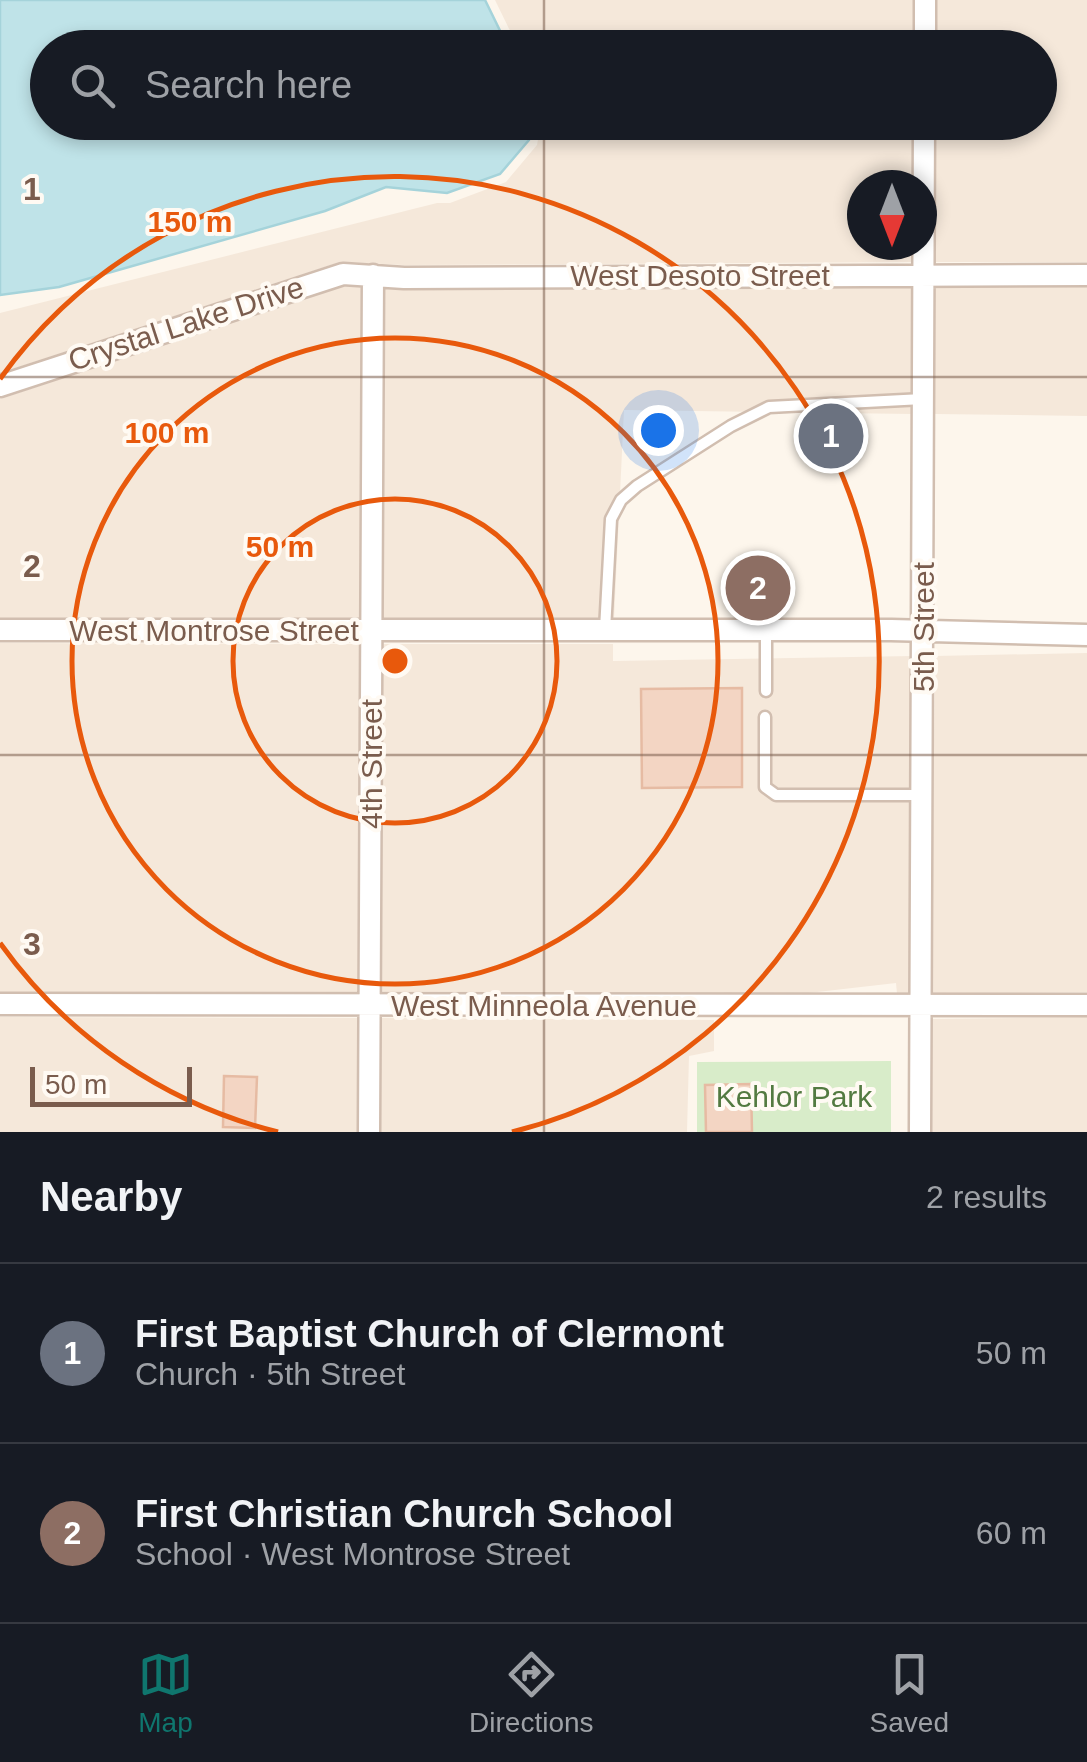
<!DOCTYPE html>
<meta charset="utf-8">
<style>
body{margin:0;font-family:Helvetica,sans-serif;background:#242831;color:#f1f3f6}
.compass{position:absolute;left:847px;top:170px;width:90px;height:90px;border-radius:50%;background:#171b24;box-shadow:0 5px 15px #0003;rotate:180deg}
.scale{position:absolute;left:30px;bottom:25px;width:162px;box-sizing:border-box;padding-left:10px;border:5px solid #7a5c4d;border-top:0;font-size:28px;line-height:35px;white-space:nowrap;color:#7a5c4d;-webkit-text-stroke:8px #fffaf3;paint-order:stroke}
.you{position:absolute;left:658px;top:430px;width:35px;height:35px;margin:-25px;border:8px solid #fff;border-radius:50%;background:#1a73e8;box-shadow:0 0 0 15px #1a73e833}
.badge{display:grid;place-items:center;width:65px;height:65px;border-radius:50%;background:#0f766e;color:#fff;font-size:32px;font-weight:700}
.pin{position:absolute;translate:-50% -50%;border:5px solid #fff;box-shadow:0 2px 10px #0006}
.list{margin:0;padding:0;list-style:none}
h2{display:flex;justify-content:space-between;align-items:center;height:130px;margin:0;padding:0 40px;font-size:42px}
h2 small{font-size:32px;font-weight:400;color:#9ea1a6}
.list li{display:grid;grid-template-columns:65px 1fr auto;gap:30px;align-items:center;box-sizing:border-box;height:180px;padding:0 40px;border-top:2px solid #363941}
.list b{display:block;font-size:38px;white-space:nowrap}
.list p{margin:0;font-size:32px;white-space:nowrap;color:#9ea1a6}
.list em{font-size:32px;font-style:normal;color:#9ea1a6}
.icon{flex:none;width:55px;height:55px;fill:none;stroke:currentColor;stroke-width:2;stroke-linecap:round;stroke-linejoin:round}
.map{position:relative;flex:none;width:1087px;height:1132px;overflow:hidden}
.search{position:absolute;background:#171b24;box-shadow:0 5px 15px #0003;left:30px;right:30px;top:30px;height:110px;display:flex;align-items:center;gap:25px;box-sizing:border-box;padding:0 35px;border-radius:55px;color:#9ea1a6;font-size:38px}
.sheet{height:490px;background:#171b24}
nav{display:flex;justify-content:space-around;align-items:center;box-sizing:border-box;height:140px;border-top:2px solid #363941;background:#171b24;font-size:28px;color:#9ea1a6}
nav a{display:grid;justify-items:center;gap:5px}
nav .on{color:#0f766e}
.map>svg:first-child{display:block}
.residential{fill:#f5e8da}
.green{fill:#d8ecc9}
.water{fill:#bfe3e8;stroke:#a5d3da;stroke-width:2.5}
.building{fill:#f3d5c3;stroke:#e6bba3;stroke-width:2.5}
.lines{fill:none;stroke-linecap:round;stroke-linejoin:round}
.service-casing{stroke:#d1beb0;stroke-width:15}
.minor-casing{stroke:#d1beb0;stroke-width:25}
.service{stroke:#fff;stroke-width:10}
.minor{stroke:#fff;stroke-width:20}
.grid{fill:none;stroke:#7a5c4d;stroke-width:2.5;stroke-opacity:0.55}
.ring{fill:none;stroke:#e8590c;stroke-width:5}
.labels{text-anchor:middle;stroke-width:8;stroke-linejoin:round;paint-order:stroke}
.street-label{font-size:30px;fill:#7a5c4d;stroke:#fffaf3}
.park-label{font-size:30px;fill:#537a41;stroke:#fffaf3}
.grid-label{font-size:32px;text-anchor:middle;font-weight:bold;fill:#7a5c4d;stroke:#fffaf3;stroke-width:8;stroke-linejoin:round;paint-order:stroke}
.centre{fill:#e8590c;stroke:#fffaf3;stroke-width:5}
.ring-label{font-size:30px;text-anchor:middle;font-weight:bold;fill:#e8590c;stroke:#fffaf3;stroke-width:8;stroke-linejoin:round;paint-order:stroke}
</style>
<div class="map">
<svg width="1087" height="1132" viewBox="0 0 1087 1132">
<rect width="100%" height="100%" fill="#fdf6ec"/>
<path class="residential" d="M495 0H914V47H518Z
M936 0H1087V262H935V123L1040 122V48L936 47Z
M541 123H913V185H862V245H913V262L404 265 340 262 0 373V313L437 203H450L506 182 537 145Z
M344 286 362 287 361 619 0 618V399Z
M913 287V414L624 410 614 619H383L385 289Z
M935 287H1087V416L935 414Z
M0 643 361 644 359 993 0 992Z
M383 644H613V661L913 656 909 994H897L896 983 791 995 381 993Z
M1087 653V992L931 994 935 656Z
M0 1017 359 1018 358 1132H0Z
M1087 1017V1132H931V1019Z
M381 1018 714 1020V1051L689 1056 687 1132H380Z"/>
<path class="green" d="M891 1061V1132H697V1062Z"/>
<path class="water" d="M0 0H485L508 47 48 48V122L532 123 529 140 500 174 447 193 386 187 325 211 59 287 0 295Z"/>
<path class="building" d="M742 688V787L642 788 641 689Z
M224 1076 257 1077 255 1128 223 1127Z
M751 1084 752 1132H706L705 1085Z"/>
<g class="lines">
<defs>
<path id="service" d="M605 630 611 519 621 500 637 486 731 426 769 407 923 399
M766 630V691
M765 717V787L776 795H922"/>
<path id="minor" d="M925 48V0
M0 386 343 274 404 278 1087 275
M0 630H891L1087 635
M0 1004 1087 1005
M369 1132 373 275
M920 1132 924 122"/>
</defs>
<use href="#service" class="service-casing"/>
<use href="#minor" class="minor-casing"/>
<use href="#service" class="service"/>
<use href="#minor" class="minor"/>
</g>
<path class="grid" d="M544 0V48M544 122V1132M0 377H1087M0 755H1087"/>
<g class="ring">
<circle cx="395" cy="661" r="162"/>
<circle cx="395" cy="661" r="323"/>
<path d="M278 1132A485 485 0 0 1 0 943M0 379A485 485 0 1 1 512 1132"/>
</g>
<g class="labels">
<g class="street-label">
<text x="700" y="286">West Desoto Street</text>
<text transform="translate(186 324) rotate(-18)" y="10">Crystal Lake Drive</text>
<text transform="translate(924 627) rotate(-90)" y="10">5th Street</text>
<text x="214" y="641">West Montrose Street</text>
<text transform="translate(372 764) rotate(-90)" y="10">4th Street</text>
<text x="544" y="1016">West Minneola Avenue</text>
</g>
<g class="park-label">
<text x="794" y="1107">Kehlor Park</text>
</g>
</g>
<g class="grid-label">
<text x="32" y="200">1</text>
<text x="32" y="577">2</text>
<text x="32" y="955">3</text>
</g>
<circle cx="395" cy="661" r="15" class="centre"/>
<g class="ring-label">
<text x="190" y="232">150 m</text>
<text x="167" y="443">100 m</text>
<text x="280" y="557">50 m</text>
</g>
</svg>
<svg class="compass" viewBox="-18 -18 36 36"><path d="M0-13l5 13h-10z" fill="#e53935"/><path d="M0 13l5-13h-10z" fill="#9ea1a6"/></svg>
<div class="scale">50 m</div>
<div class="you"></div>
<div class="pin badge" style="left:831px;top:436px;background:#6b7280">1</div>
<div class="pin badge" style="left:758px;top:588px;background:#8d6e63">2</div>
<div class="search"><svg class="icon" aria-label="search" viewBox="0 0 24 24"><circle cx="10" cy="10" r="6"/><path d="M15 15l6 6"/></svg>Search here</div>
</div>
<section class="sheet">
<h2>Nearby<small>2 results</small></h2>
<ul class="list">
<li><span class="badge" style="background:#6b7280">1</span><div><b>First Baptist Church of Clermont</b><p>Church · 5th Street</p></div><em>50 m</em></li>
<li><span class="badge" style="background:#8d6e63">2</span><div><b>First Christian Church School</b><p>School · West Montrose Street</p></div><em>60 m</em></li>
</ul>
</section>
<nav>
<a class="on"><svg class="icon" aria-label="map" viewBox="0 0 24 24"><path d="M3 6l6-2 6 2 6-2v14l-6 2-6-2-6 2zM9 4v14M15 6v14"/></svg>Map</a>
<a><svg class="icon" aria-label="directions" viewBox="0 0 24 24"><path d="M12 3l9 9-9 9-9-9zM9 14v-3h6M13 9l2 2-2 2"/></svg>Directions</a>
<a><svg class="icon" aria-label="saved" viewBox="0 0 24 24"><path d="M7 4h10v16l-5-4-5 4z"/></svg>Saved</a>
</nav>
